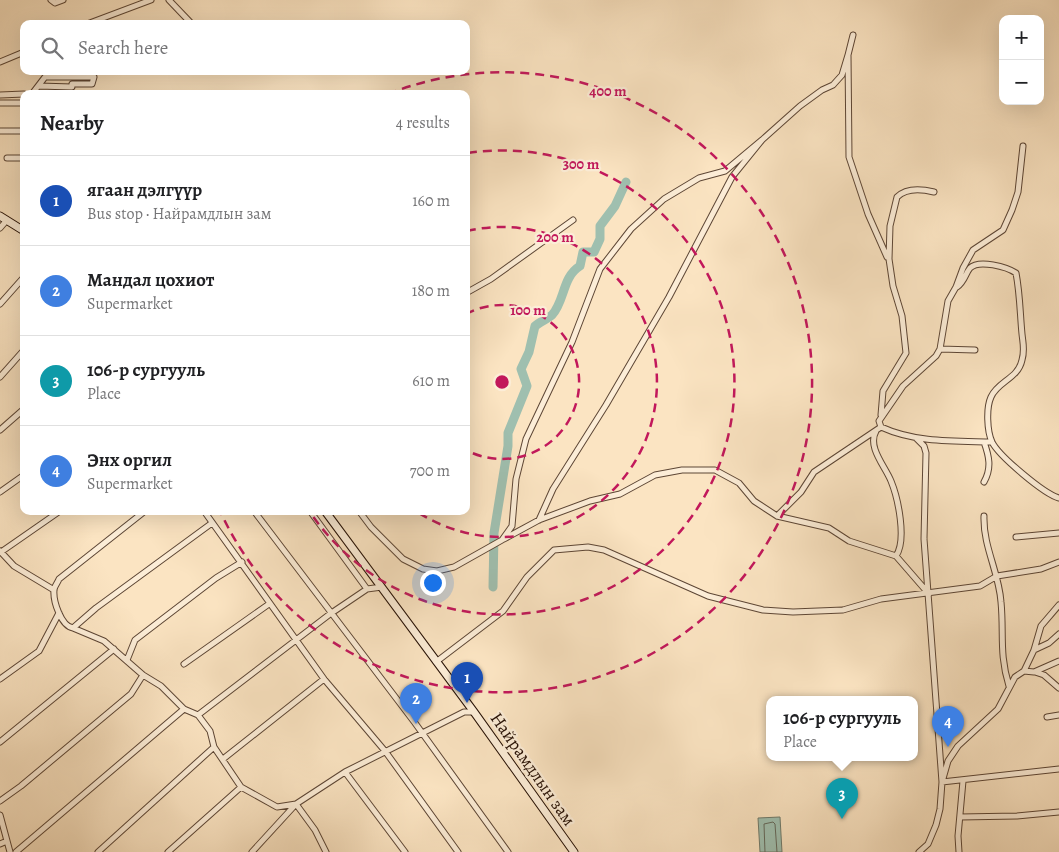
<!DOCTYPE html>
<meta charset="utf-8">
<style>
body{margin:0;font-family:Alegreya,serif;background:#f6f6f6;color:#202124}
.controls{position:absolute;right:15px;top:15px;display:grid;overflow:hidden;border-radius:10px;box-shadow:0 5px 20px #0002}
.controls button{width:45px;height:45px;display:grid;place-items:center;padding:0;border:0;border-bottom:1px solid #e0e0e0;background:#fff;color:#202124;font:25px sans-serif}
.you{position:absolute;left:432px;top:582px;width:18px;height:18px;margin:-12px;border:4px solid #fff;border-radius:50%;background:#1a73e8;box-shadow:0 0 0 8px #1a73e833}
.badge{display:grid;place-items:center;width:32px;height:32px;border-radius:50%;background:#111827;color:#fff;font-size:16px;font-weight:700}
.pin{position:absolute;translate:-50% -41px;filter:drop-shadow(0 1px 2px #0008)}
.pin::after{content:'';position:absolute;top:26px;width:18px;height:15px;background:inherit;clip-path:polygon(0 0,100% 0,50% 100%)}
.popup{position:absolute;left:766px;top:696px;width:152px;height:65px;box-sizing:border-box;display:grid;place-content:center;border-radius:10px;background:#fff;filter:drop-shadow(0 1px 4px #0005);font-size:16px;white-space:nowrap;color:#757577}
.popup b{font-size:19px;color:#202124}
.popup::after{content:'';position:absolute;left:50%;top:100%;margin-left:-10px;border:10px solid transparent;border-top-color:#fff}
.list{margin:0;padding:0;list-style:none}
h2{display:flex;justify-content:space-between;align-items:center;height:65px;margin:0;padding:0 20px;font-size:21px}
h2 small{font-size:16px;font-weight:400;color:#757577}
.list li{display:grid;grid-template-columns:32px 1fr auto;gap:15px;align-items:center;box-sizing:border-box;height:90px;padding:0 20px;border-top:1px solid #e0e0e0}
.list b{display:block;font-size:19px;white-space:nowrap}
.list p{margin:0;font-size:16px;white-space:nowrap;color:#757577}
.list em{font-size:16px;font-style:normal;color:#757577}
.icon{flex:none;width:28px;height:28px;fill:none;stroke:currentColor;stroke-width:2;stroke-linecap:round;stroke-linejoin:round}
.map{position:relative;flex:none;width:1059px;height:852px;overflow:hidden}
.search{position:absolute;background:#fff;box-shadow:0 5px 20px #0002;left:20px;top:20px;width:450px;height:55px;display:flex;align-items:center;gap:12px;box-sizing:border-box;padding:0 18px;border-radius:10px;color:#757577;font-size:19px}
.panel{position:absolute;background:#fff;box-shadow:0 5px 20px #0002;left:20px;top:90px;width:450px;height:425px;border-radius:10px}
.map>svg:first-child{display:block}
.water{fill:#9fbfaf;stroke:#6f7a6b}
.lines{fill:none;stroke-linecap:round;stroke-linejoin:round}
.shore{stroke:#64685a;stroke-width:1}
.river{stroke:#9fbfaf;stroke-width:9}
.minor-casing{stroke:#5d4635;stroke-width:7}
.secondary-casing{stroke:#281206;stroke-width:9}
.minor{stroke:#fcedd7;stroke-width:5}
.secondary{stroke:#fcedd7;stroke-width:7}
.ring{fill:none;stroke:#c2185b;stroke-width:2.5;stroke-dasharray:9 6}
.labels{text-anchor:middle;stroke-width:4.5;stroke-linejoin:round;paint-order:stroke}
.street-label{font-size:18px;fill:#281206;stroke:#fcedd7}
.centre{fill:#c2185b;stroke:#fcedd7;stroke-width:2.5}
.ring-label{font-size:15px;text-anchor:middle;font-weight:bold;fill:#c2185b;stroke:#fcedd7;stroke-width:4.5;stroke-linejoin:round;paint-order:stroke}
</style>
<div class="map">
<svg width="1059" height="852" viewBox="0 0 1059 852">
<rect width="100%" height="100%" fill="#fbe4c2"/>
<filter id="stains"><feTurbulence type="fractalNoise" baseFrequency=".004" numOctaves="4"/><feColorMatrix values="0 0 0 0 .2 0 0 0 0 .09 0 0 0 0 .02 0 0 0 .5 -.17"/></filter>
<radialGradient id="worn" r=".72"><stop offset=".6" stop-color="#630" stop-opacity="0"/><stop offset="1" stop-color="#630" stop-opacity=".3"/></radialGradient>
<path class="water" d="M780 817 782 852H760L758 818Z"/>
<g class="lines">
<path class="shore" d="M765 852 764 824 773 822 775 824 777 852"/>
<path class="river" d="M493 587 494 533 508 446V433L527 386 521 369 529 352 535 326C540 322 547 319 552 315 565 301 562 277 580 266L583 252H594L600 239V226L615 206 626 182"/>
<defs>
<path id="minor" d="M51 0 55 3 63 0
M169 0 190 22
M87 24 151 0
M853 35 848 55 849 157 868 214 887 257
M0 62 24 52
M39 86 72 87
M32 94 45 77H94L92 84H72
M0 95 24 94
M0 103H24
M0 131H24
M7 158H24
M0 228 7 220
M957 287C965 281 965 274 970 268 979 259 1007 267 1016 273 1020 294 1020 313 1022 334 1023 344 1025 350 1022 360 1018 379 998 381 991 397 986 408 987 431 992 442 999 456 1044 494 1059 498
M466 293 491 279 573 220
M0 304 24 277
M940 349 975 350
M0 377 24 350
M881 415 883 391 906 353 902 316 893 286 889 259 890 226 897 197C907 187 922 189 934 192
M0 430 24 409
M876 431C867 447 885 466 891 481 898 498 907 540 896 556
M916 438 924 446 926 453 924 539 942 782 1059 769
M992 442C955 441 916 443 881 427L879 421 903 386 936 356 940 349 948 301 956 287 963 268 973 250 1003 230 1012 210 1018 192 1023 146
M984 482C992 468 989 456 984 442
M0 492 24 475
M145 511 59 579C58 582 54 587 54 590 53 601 61 626 73 628L96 608 212 523
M204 511 324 679 385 751 458 852
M254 511 415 723 508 852
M310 511 367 589
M359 511 371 527 403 559 423 569 437 571 454 567 502 540 512 526 516 479 526 439 572 342 600 269 631 229 664 199 699 178 725 171 762 140
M777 516 801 492 814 472 881 427
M984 516C983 547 999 572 1001 602 1004 633 999 654 1009 686
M539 520 553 489 606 405 669 297 732 177 762 140 800 106 822 90 833 85 842 75 848 55
M1016 537 1059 533
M504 539 539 520 590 501 620 494 655 475 682 470H715L739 483 754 501 777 516 829 528 849 541 896 556 929 594
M0 551 14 566 54 590
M1 552 60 511
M73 628 104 641 143 675 161 686 184 709 198 715 210 731 214 747 241 787 277 807 296 804
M1034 650 1049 643 1059 634
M127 660 135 640 216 578 242 562
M436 662 503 611 527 577 554 550 588 547 604 550 708 596 763 610 793 612 843 610 881 599 980 586 997 576 1041 569 1059 562
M184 664 269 604
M1024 671 1034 672 1059 661
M1035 672 1044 675 1059 688
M0 679 39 651 59 613
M198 715 330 614 367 589 382 587
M1047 717 1059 715
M0 742 114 649
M223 759 324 679
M345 772 405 852
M0 801 21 786 131 694 143 675
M296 804 315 830 326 852
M0 815 10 852
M960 817 1017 816 1059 812
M0 844 7 841
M16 852 184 709
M98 852 214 747
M168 852 241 787
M252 852 296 804 345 772 464 712H474
M919 852 928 844 936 825 940 809 942 782 948 761 958 746 998 709 1015 677 1024 671 1034 650 1041 626 1059 605
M959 852 958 836 963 781"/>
<path id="secondary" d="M0 216 24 231
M325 511 474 712 574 852"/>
</defs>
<use href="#minor" class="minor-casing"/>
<use href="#secondary" class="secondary-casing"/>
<use href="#minor" class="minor"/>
<use href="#secondary" class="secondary"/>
</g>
<g class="ring">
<path d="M466 314A77 77 0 1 1 466 450"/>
<path d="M467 231A155 155 0 1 1 416 511"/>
<path d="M468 153A232 232 0 1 1 310 512"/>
<path d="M388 94A310 310 0 1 1 221 513"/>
</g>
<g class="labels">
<g class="street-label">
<text transform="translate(533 769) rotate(55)" y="6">Найрамдлын зам</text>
</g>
</g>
<circle cx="502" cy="382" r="8" class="centre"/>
<g class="ring-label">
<text x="608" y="96">400 m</text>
<text x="581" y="169">300 m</text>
<text x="555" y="242">200 m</text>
<text x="528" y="315">100 m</text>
</g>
<rect width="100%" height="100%" filter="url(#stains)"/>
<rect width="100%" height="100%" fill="url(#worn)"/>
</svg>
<div class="controls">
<button>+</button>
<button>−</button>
</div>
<div class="you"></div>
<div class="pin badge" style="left:467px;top:703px;background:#1a4fb4">1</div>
<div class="pin badge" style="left:416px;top:724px;background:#3f7fe0">2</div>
<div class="pin badge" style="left:842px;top:819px;background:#0f9aa8">3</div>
<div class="popup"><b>106-р сургууль</b>Place</div>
<div class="pin badge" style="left:948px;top:747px;background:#3f7fe0">4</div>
<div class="search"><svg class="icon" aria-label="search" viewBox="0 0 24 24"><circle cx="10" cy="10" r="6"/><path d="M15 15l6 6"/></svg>Search here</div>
<section class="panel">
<h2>Nearby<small>4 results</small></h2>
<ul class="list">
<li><span class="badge" style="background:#1a4fb4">1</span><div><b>ягаан дэлгүүр</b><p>Bus stop · Найрамдлын зам</p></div><em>160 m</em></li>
<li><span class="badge" style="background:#3f7fe0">2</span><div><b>Мандал цохиот</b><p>Supermarket</p></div><em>180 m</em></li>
<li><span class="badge" style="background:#0f9aa8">3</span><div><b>106-р сургууль</b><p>Place</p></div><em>610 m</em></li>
<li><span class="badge" style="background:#3f7fe0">4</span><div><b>Энх оргил</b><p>Supermarket</p></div><em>700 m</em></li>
</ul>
</section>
</div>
